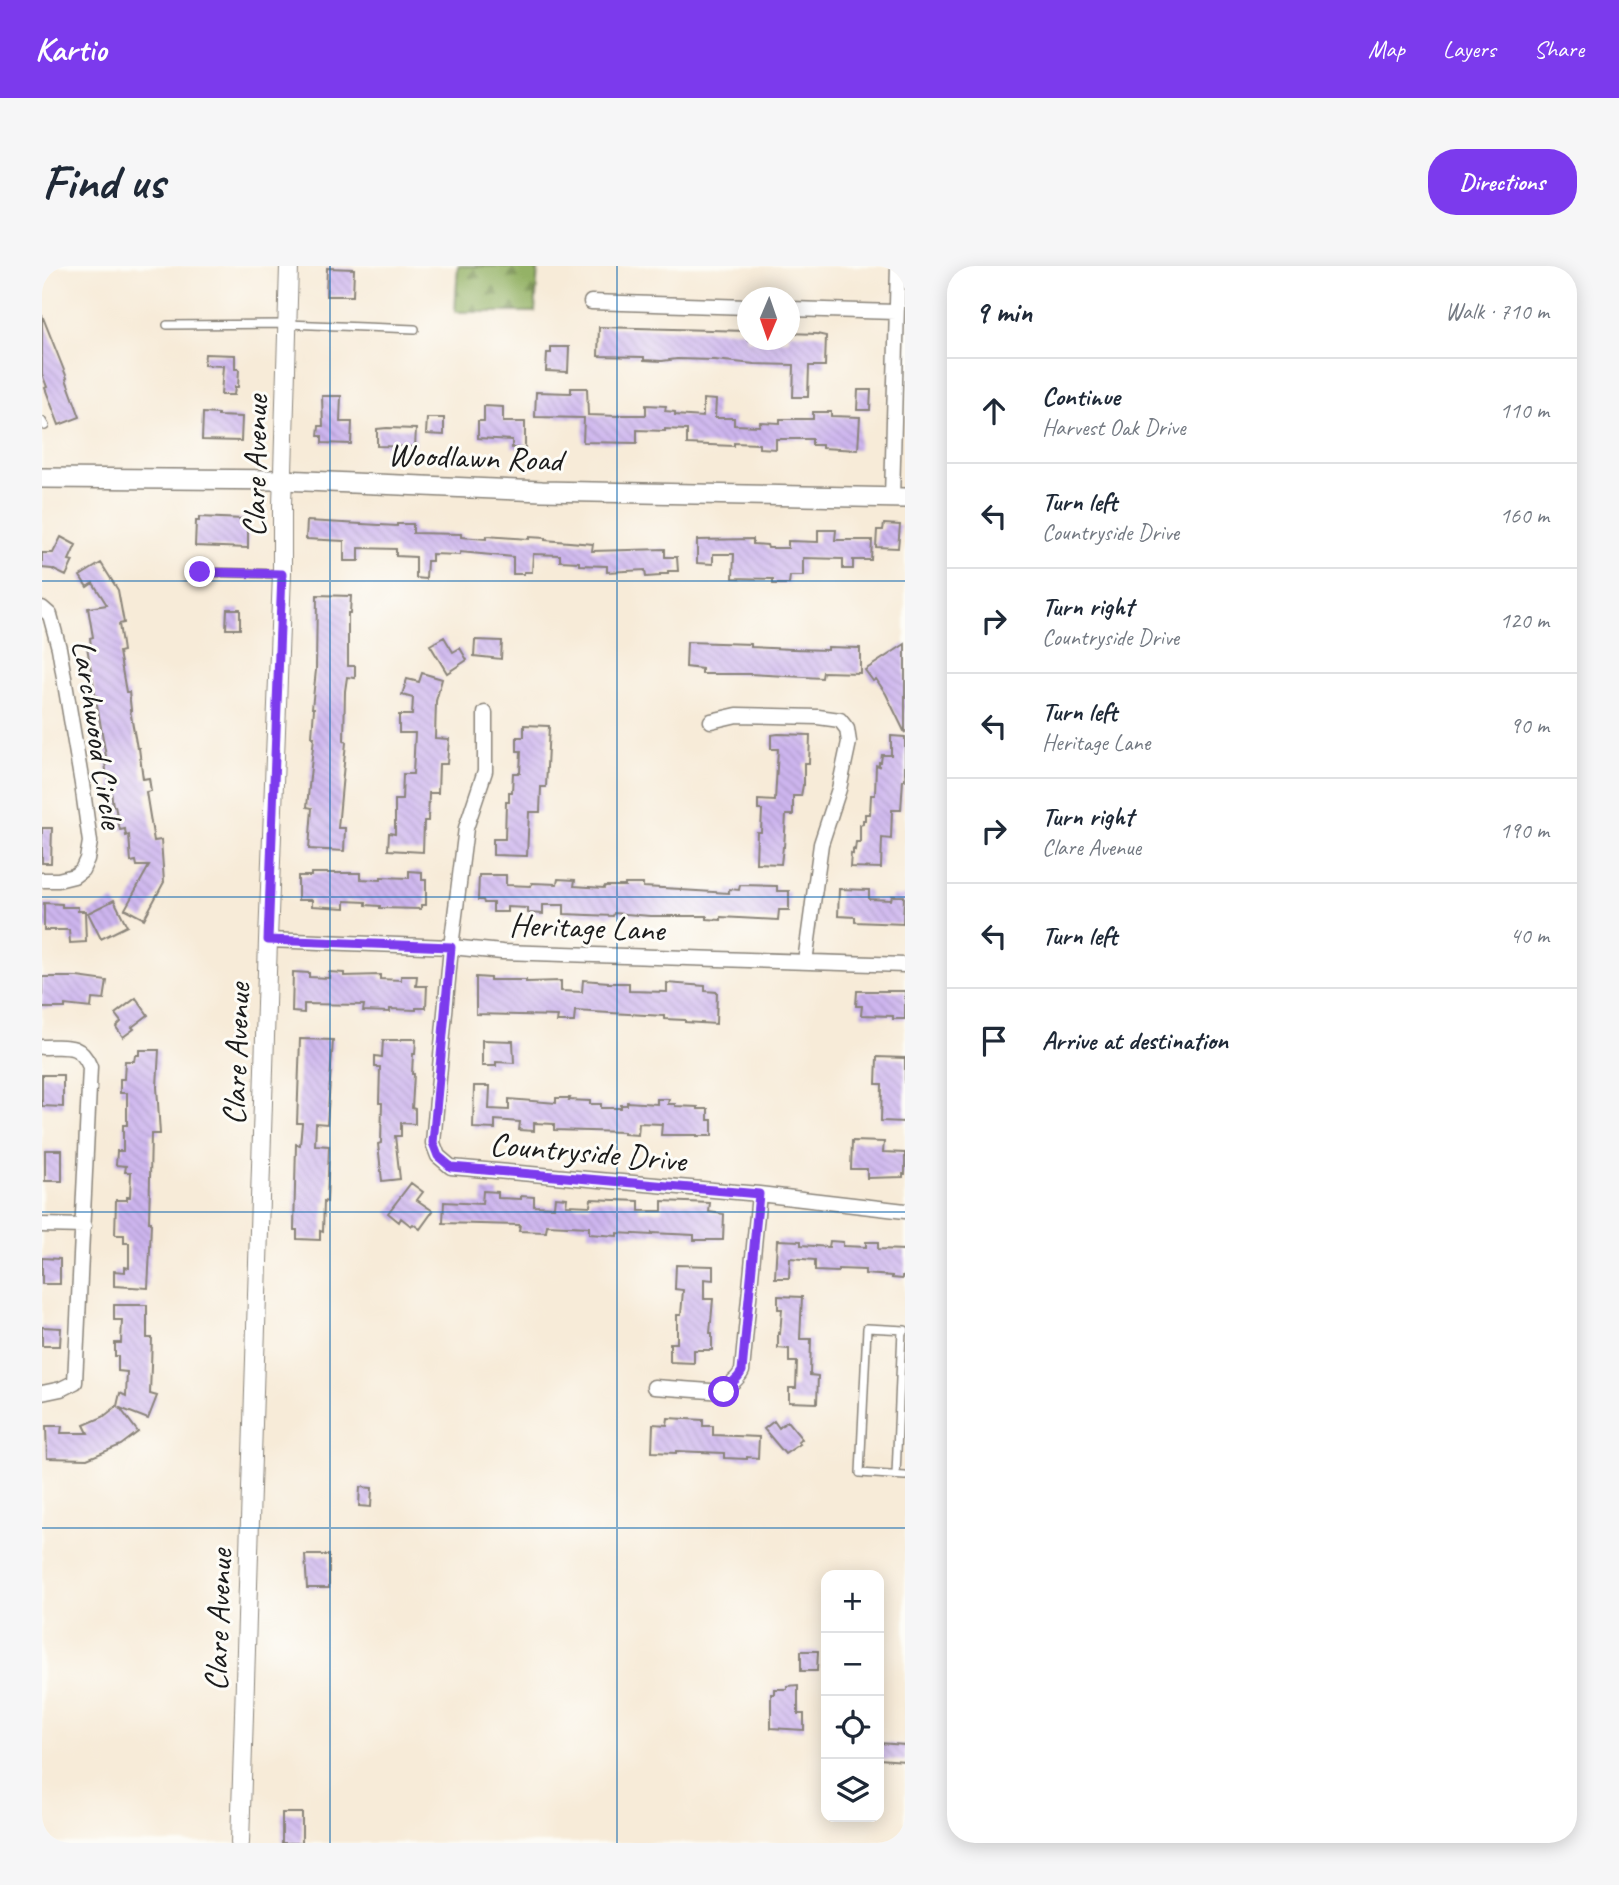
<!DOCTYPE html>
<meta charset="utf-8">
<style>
body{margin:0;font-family:Caveat,sans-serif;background:#f6f6f7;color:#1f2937}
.controls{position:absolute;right:21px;bottom:21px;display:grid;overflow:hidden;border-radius:14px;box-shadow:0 4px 18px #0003}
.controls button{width:63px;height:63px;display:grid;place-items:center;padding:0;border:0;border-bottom:2px solid #e0e1e3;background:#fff;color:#1f2937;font:35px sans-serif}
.compass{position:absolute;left:695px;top:21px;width:63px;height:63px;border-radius:50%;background:#fff;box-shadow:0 4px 18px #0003;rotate:182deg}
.stop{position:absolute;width:21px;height:21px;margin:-16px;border:5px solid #7c3aed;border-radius:50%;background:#fff}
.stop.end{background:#7c3aed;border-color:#fff;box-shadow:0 2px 7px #0008}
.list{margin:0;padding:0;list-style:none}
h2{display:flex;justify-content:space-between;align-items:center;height:91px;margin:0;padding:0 28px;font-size:30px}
h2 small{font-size:23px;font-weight:400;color:#747a83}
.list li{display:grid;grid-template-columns:46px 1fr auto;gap:21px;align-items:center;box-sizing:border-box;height:105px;padding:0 28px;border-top:2px solid #e0e1e3}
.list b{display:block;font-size:26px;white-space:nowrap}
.list p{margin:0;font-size:23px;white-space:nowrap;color:#747a83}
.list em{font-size:23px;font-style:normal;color:#747a83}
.icon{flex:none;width:38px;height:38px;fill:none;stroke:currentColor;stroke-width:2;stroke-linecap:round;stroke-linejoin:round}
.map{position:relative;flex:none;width:863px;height:1577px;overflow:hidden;border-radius:28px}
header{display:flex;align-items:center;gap:42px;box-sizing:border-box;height:98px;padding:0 35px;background:#7c3aed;color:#fff}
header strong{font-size:33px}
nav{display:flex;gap:38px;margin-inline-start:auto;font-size:24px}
.intro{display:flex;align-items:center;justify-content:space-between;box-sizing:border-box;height:168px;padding:0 42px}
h1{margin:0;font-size:49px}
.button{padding:18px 32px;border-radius:28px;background:#7c3aed;color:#fff;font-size:24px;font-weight:700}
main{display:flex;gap:42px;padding:0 42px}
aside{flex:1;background:#fff;border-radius:28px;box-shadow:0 4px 18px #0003}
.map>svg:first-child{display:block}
.forest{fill:url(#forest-firs);stroke:#586741;stroke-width:2}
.building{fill:url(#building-back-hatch)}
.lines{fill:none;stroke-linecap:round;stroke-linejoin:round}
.service-casing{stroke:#8a847a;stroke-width:10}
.minor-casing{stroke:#8a847a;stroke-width:17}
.tertiary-casing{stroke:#8a847a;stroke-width:20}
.secondary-casing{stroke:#8a847a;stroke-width:22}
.service{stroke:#fff;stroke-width:7}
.minor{stroke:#fff;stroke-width:14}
.tertiary{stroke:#fff;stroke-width:18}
.secondary{stroke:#fff;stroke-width:19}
.route{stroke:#7c3aed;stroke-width:9}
.grid{fill:none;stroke:#1f6fb2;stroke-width:2;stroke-opacity:0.55}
.labels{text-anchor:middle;stroke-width:6;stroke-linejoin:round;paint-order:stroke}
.street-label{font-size:33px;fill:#1c1c1c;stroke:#fdfcf7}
</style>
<header>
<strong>Kartio</strong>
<nav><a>Map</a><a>Layers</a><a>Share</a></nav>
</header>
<div class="intro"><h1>Find us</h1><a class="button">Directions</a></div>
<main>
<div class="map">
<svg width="863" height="1577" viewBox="0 0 863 1577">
<defs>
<pattern id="forest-firs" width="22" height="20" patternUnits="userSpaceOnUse" patternTransform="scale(1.75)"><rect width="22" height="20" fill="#94b266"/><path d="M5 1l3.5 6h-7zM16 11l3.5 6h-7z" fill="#789053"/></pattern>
<pattern id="building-back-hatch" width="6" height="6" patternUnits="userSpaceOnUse" patternTransform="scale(1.75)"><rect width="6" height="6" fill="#cdb5ee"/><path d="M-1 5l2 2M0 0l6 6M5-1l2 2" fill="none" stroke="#af9bcc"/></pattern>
</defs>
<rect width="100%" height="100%" fill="#fdfcf7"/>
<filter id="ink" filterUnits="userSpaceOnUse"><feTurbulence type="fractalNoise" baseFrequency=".0143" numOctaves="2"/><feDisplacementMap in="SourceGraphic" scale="14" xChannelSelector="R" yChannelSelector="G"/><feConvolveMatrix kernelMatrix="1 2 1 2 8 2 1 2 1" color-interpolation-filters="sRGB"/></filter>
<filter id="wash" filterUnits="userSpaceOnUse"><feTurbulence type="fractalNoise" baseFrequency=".00686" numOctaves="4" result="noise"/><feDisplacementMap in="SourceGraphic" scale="28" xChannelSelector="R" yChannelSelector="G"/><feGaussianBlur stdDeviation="1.57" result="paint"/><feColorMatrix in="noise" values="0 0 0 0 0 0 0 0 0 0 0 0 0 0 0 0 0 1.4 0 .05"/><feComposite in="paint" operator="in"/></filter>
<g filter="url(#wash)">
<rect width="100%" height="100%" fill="#f7ebd8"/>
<path class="forest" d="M416 0H496L493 46H413Z"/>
<g id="blocks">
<path class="building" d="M285 2 312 3 311 30H284Z
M0 49 25 112 24 113 38 151 17 159 3 122 5 121 0 108Z
M557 61 705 65V74H747V67L775 68 784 70 783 100H767L766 131H751L752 99 713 98 672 94 635 93 620 95 602 94V91L556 90Z
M509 81H527L526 106 504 105 505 87H509Z
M163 88 193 89V103H197L196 121H193L192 129H179L181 100 162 99Z
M529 122H545L546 149 577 150V149H604V139L624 140 623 145 633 146V149L661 151V133L674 134 673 152H692V159L717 160 718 156 738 157V153H771V146H789V150L818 151 816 184 780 182V179H770V173H734V183L717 182V178L692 177V180L645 178V164L623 163V165L595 164V177L541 176 542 152 493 151 494 126 529 127Z
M816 124H829L828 144H815Z
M280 130H299L298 156H310L309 178 280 177V170H276L277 160H281Z
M442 140 461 141V156H483V182H470V174L436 172V155H442Z
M161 147 176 148V150L200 151 199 175 160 174Z
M385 152H402V169L384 168Z
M345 162 374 163 373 181 335 180V163Z
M157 251 201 253V255H206V282L153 280 154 255H157Z
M265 255 355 260V258H371V267L419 268V271L444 273V270L487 273V271L503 272V274L551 278 550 285 623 283V291H635L636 305H626V308H618V310L604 311 603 304 565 306V300L537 299V296L518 295V289L491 288 490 306H482V308H471V291L418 286V289L390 288V295H385L384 313 374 312V291L354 290V283L317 282V295H302V275L264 273Z
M842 258 858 259 856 282 834 281 835 264H841Z
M776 264H794L793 274H830L829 294H811V303H801V293L761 292V310H748L747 318H731V313L691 312 692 288H671V298L655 297V274L711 273V278L725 279 726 282H746V275L776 276Z
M19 271 34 279 27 294 31 295 24 310 10 303 0 302V287H11Z
M59 297 76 324 82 357 77 358 81 385 77 386 84 426H87L89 444H88L95 482H97L101 513 107 512 109 525 104 526 112 575 119 574 122 616 102 653 83 643 107 600H95L94 595 89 596 87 569 84 570 83 563 78 564 73 540H71L67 511H65L63 497 65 496 45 381 49 380 48 372 51 371 46 342 65 339 51 317 45 321 38 310Z
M275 329 309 330 308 347H306V400H313V412L305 411 303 425 302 475 304 476 296 562H303L302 585 267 583 270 542 265 541 272 471H270L272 442H270L274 404Z
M185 343H198V363H184Z
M402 371 411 386 418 382 425 394 405 407 388 379Z
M433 374 460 375 459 393 432 390Z
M645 376 709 378V381L750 383 786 384V381L818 382V407L781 406 780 412 708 408H660V403L644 401Z
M863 378V467L844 428 834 413 831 415 823 404Z
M380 407 400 413 394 435 393 472 407 473 405 498H397L396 527H387L386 555H382L381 586 346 584 347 567 353 568V534H360L361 508H371L373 467H357V449H370L371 432 360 429 365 413 377 416Z
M482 459 507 460 504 521H499L498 546H487L485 590 451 589V573H463L464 536H467V526H470L471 507H478L479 485H475V471H482Z
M736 468 768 469 767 497H762V519H761L759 530H751V549H744L742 581H741L739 598 714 597 715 566H719L720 544H716V534L733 535 736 483H729V469Z
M849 470 863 471V514H861L859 544H850L849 573 840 572 839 602 808 601 809 587 811 588V583L813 584 814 576H818V559L821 558V554H823V548H828L829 529H833L834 499 837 500V496H839L840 489H849Z
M0 562H10L9 597H0Z
M367 605 380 606V614H384V639H379V643L338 642V640L324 639V636L303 635V642L270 640V634H256V610H269V607H318V613L339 614V611L367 612Z
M437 609H464V619L489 620 490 617 515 618 516 613 533 614 532 620 562 622 563 620H583V618H601V621L639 623V624L687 627V623L697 624 698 619 735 620V625H747V644H737L736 654 679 651V654L665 653V650H608L572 647 571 650 522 648V639H501V648L486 647V642L465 641V646H451V637H442L441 634H436Z
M797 623 827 624V633L849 634 850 630H862L861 658 813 656V651L796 650Z
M72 634 85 660 59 673 46 647Z
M2 637 20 638V641H36V645H43L44 676 28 677 27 664H2Z
M251 706 267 707V711L287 712V706L302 707V710L338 709V713L359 714V710H375L374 720H385L384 742H374V744L348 743V746L321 745 322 739 262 738V747L250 746Z
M0 711H35L65 715 62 734 50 733 49 742 23 739V742H0Z
M434 711 448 712V714H484V716L519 715V725L540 726 541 714 566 716V717H587V725L625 726V717L663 720V725L675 726 674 758 643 756V754L622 753V750L533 745 532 756H515L516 750 434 748Z
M815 725H863V753H851V750L819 749 820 740H814Z
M94 732 106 749 90 761 92 763 81 771 74 761 79 756 73 748Z
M258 773 291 774 285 858 274 857 273 879 287 880 285 936 282 935 281 966 278 965V974L255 973V964H252L254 878 258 879 260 857H255Z
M359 773H374L373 788H371L370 808H372L370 842 373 843V858L359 857V870H353L358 913 340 915 336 878 339 877 340 837H337L338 801H333V790L340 791 341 774H358Z
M440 774 471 775 472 797 454 796V800H440Z
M97 784H117L115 821 118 868H109L107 956H109L108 984 106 1022 72 1020V1005L83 1006V1001L87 1002V977H82V969H73L74 934H85V931H88L89 906H83L84 900 74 899 75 885H81V859H85V827H78V813H82L83 795H92L93 789H97Z
M835 791 863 792V856L839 855 840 818H834Z
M0 809H21V841L0 840Z
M432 820H448L447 843 467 844V833L514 837V832H528L527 834 548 835V838H559V842H579V839H585V836L615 838V833H627L626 838H633V840L656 841V843H666V854H670V870H655V869H619L620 858 597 857 596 869 582 868V866L512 864V858L492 857V865L477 864 478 856 453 854V863L431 862Z
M810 875 842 876 841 886 863 887V908H861V911L825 912V903H809Z
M3 884H20V915H3Z
M369 917 381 926 375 934 391 945 378 963 371 958 369 960 359 952 357 956 346 947Z
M441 925 456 926V932L479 933V930L492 931V940L512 941 513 931 525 932 524 939 548 940 549 933 597 935V945H620V935L668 937 667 946 682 948 681 974H652V969L610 967V969L575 967V970L547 968V961L505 959 504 966 477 965 478 959 401 957 402 936 440 938Z
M735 974 759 975V979L787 981 788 975 801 976V980L824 981V976H836V983L863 984V1010H860V1013L850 1012V1010L823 1008V1004L796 1003V1006L773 1005V994L748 992 747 1012H733Z
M0 992 18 993V1018H0Z
M634 999 671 1000V1014L662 1013V1033H671L668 1067H670V1084H652V1097L628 1096V1077H635V1049H639L641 1024 633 1023Z
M736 1030 760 1031 758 1073H769L768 1109 776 1110 775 1137 747 1136V1122H754L755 1096H747V1083L736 1082V1067L738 1068 740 1043H736Z
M72 1039H105V1072H110L108 1128 115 1130 106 1153 78 1142 96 1166 79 1179 45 1193 5 1192 4 1160H20L19 1167H46L42 1159 61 1151 75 1140 78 1127 84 1130 85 1106 76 1105V1090H73V1077H79L80 1054H72Z
M0 1061 19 1062 18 1080H0Z
M626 1152 661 1154V1160H671V1169L717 1171 716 1192 705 1191V1193L682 1192V1187L634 1185V1187L610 1186 611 1158 625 1159Z
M732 1155 737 1162 745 1155 760 1173 756 1176 758 1178 743 1188 722 1163Z
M318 1221 330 1222 329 1241 317 1240Z
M263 1289H287V1322H265Z
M759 1385H776L775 1405H759Z
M756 1419V1448H762V1464L729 1462V1428H732V1423H745V1420Z
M837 1477 863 1479V1495L837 1493Z
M240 1547H260V1577H240Z"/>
</g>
</g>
<g filter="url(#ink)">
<use href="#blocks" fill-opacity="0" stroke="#8a847a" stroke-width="2"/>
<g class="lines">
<defs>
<path id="service" d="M125 59 245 58 373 63
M0 155 3 160
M158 306 240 308
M863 1064 825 1062 818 1207 863 1210
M854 1209 860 1064"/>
<path id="minor" d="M549 36 706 41
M748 43 854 46
M850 232 856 0
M0 342 8 349 17 382 40 518 48 576 45 593 40 604 32 610 16 614H0
M443 447V505L424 562 409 681 391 877 396 890 409 901 717 928 863 945
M669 455 695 449 776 451 798 454 805 463 807 476 797 523 779 578 763 696
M226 674 409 681 460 686 863 699
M0 781C23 781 38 776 48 801L33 1116 19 1123 0 1127
M0 959 42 960
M612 1121 682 1126C687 1116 694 1117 700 1105L717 928"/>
<path id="tertiary" d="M198 1577 226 674 240 308V240L247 0"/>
<path id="secondary" d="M0 212 240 214 500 225 863 232"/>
</defs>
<use href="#service" class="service-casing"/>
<use href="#minor" class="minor-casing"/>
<use href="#tertiary" class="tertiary-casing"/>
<use href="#secondary" class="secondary-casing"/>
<use href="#service" class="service"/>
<use href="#minor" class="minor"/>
<use href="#tertiary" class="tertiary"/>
<use href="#secondary" class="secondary"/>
</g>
</g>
<g class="lines" filter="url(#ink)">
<path class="route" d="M158 306 240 308 226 674 409 681 391 877 396 890 409 901 717 928 700 1105C694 1117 687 1116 682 1126"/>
</g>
<path class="grid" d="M288 0V1577M575 0V1577M0 315H863M0 631H863M0 946H863M0 1262H863"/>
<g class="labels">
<g class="street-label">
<text transform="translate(433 190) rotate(2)" y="12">Woodlawn Road</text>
<text transform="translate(212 200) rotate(-89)" y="12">Clare Avenue</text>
<text transform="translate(57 468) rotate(81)" y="12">Larchwood Circle</text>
<text transform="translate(545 660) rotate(2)" y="12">Heritage Lane</text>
<text transform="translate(193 788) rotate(-88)" y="12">Clare Avenue</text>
<text transform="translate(546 885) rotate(5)" y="12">Countryside Drive</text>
<text transform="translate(175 1354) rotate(-88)" y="12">Clare Avenue</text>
</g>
</g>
</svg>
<div class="controls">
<button>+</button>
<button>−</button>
<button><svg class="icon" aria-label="locate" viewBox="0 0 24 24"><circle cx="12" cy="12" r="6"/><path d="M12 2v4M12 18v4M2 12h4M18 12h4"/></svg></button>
<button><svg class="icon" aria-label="layers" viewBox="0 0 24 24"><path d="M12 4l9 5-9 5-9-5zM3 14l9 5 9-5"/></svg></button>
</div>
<svg class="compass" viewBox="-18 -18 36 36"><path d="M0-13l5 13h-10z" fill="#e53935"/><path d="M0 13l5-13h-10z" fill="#747a83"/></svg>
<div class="stop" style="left:682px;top:1126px"></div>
<div class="stop end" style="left:158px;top:306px"></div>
</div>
<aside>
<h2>9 min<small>Walk · 710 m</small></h2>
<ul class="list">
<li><svg class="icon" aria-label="ahead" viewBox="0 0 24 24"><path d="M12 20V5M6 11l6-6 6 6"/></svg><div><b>Continue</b><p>Harvest Oak Drive</p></div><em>110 m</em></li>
<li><svg class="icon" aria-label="left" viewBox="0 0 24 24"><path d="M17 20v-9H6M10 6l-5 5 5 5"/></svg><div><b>Turn left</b><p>Countryside Drive</p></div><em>160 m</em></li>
<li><svg class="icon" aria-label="right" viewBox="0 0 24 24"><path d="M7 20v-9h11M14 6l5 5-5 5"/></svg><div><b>Turn right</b><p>Countryside Drive</p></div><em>120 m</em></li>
<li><svg class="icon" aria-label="left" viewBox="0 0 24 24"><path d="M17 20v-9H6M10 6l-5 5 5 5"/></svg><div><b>Turn left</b><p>Heritage Lane</p></div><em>90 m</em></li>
<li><svg class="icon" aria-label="right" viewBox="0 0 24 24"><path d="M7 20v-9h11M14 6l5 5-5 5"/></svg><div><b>Turn right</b><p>Clare Avenue</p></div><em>190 m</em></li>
<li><svg class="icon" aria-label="left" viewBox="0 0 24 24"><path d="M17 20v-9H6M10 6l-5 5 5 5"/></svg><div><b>Turn left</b></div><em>40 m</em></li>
<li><svg class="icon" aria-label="arrive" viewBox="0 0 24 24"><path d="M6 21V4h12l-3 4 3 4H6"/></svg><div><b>Arrive at destination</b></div></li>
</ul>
</aside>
</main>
